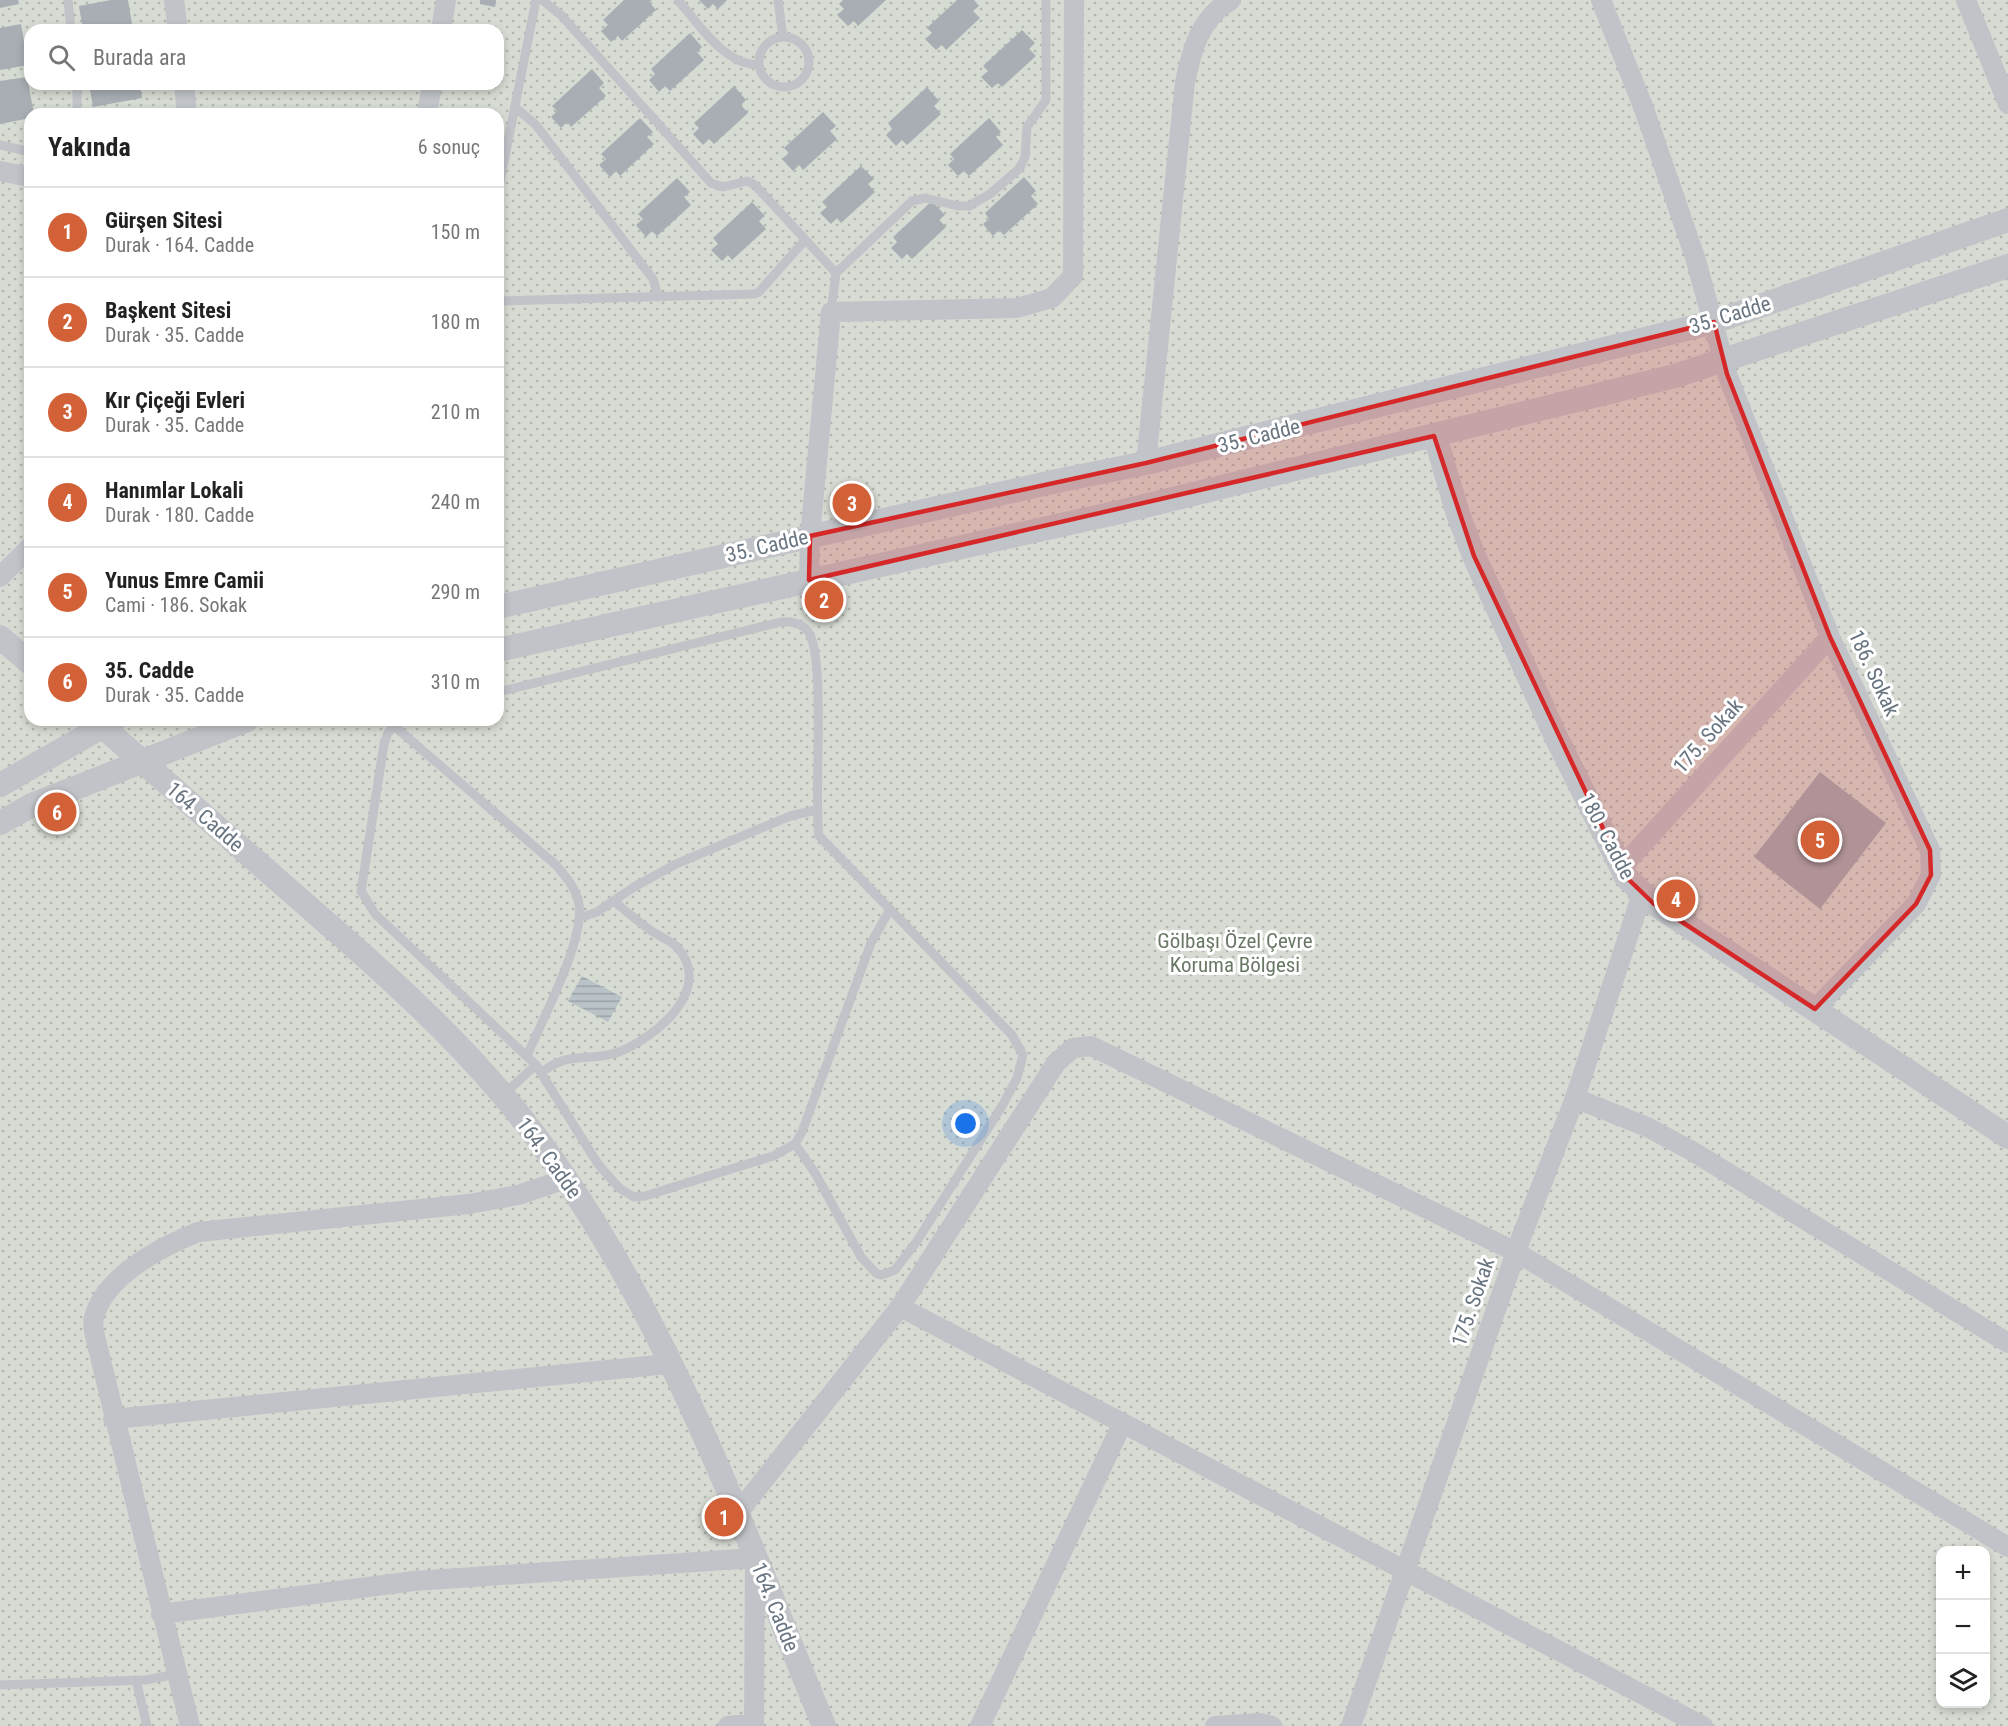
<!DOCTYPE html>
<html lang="tr">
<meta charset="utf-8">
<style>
body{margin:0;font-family:"Roboto Condensed",sans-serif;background:#f6f6f6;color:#222}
.controls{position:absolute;right:18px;bottom:18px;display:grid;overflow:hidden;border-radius:12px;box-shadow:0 3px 9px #0003}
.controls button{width:54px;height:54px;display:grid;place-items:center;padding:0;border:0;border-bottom:2px solid #e0e0e0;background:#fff;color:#222;font:30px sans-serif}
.you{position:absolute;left:966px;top:1124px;width:21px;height:21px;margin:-15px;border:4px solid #fff;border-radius:50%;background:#1a73e8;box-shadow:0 0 0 9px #1a73e833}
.badge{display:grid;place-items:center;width:39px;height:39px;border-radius:50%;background:#d26138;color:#fff;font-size:20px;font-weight:700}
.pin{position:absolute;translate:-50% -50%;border:3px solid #fff;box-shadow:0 2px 6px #0006}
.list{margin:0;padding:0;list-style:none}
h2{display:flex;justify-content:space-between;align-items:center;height:78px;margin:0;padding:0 24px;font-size:26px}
h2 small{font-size:20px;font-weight:400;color:#767676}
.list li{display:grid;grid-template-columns:39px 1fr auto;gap:18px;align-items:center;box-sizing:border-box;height:90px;padding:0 24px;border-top:2px solid #e0e0e0}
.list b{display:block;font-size:22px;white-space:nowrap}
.list p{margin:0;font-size:20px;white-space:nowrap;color:#767676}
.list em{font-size:20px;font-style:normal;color:#767676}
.icon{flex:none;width:33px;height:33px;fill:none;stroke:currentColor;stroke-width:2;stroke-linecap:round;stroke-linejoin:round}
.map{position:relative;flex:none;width:2008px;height:1726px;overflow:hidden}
.search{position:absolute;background:#fff;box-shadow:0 3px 9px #0003;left:24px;top:24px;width:480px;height:66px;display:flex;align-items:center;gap:15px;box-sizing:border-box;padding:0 21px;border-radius:18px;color:#767676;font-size:22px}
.panel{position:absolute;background:#fff;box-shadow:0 3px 9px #0003;left:24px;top:108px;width:480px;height:618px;border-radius:18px}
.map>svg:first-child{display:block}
.grass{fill:url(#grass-dots);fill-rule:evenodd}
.water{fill:url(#water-rules)}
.building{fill:#a8aeb3}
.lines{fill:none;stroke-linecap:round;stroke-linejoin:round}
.service{stroke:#c0c3c7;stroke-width:9}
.minor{stroke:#c0c3c7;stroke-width:20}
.tertiary{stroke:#c0c3c7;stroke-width:24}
.marked{fill:#d62828;fill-opacity:0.2;stroke:#d62828;stroke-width:4.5;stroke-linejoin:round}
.labels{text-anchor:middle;stroke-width:6;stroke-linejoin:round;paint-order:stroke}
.street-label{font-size:21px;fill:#687581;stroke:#fff}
.park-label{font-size:21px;fill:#697966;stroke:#fff}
</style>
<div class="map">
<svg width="2008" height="1726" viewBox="0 0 2008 1726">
<defs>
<pattern id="grass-dots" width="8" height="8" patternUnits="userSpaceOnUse" patternTransform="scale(1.5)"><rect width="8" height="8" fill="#d6dbd3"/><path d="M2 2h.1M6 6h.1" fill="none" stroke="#b1b6b1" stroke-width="1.8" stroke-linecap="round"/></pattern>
<pattern id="water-rules" width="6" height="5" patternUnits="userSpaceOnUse" patternTransform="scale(1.5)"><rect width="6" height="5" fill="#b9c2c7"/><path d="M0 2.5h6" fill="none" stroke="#9aa2a7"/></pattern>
</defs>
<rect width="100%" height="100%" fill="#f6f6f3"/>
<path class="grass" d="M0 0H2008V1726H0ZM30 30H498V84H30ZM30 114H498V720H30ZM1940 1550H1986V1704H1940Z"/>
<path class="water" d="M582 976 622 997 608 1022 568 1001Z"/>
<path class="building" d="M0 0H18L19 4 0 8Z
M111 0H128L133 30H83L79 6Z
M480 0H496L495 7 480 4Z
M624 0H652L649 2 656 10 622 41 618 36 611 42 601 31 608 25 603 20Z
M699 0H727L718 9 713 4 708 9Z
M843 0H886L858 26 854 21 848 26 837 15 844 9 839 4Z
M957 0H974L979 6 973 11 980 18 946 50 942 45 936 50 925 39 932 33 927 28Z
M21 24 28 65 0 70V28Z
M1022 30 1035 43 1029 49 1036 56 1002 87 998 83 992 88 981 77 988 71 983 66Z
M690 33 702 47 697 52 704 60 670 91 665 86 659 92 649 80 655 74 651 69Z
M592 69 604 83 599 88 606 96 571 127 567 122 561 128 551 117 557 111 552 106Z
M27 77 34 114H30V118L0 124V81Z
M89 84H140L142 98 93 107Z
M734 86 746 100 741 105 748 113 714 144 709 139 703 145 693 134 699 128 694 123Z
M927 87 939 101 934 106 941 114 907 145 902 140 896 146 886 135 892 129 888 123Z
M823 112 836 126 830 131 837 139 803 170 799 165 793 171 782 159 789 153 784 148Z
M640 118 653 132 647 137 654 144 620 176 616 171 610 177 599 165 606 159 601 154Z
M989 118 1001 132 996 137 1003 145 969 176 964 171 958 176 948 165 954 159 950 154Z
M861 166 874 179 868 184 875 192 841 223 837 218 831 224 820 213 827 207 822 202Z
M1024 177 1036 191 1031 196 1038 204 1004 235 999 230 993 236 983 224 989 219 985 213Z
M677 178 690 192 684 197 691 205 657 236 652 231 646 237 636 225 643 219 638 214Z
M932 201 945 215 939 220 946 227 912 259 907 254 902 259 891 248 897 242 893 237Z
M752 202 765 216 759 221 766 229 732 260 728 255 722 261 711 250 718 244 713 238Z
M1820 772 1886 823 1820 909 1754 857Z"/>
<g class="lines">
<path class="service" d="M68 0 71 30
M542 0 561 15 711 183 723 187 747 181 755 185 836 273 831 312
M678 0C699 24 724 65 759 65
M778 0 783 37
M759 62a25 25 0 1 1 50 0a25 25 0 1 1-50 0Z
M77 84V114
M515 107 536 125 653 279 658 297
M0 145 30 152
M498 192 536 0
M836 273 912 201 925 198 958 206H969L990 194 1020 168 1025 157 1027 127 1046 100V0
M498 301 754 294 759 292 805 240
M498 692 781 622C790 621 800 623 807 630 827 652 813 799 819 836L1012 1035 1023 1055 1017 1078 1002 1106 917 1241 895 1270 881 1275 876 1273 861 1257 815 1173 795 1144
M399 720 388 733 384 744 361 891 375 914 536 1065 598 1164 619 1188 634 1197 645 1196 773 1156 795 1144 802 1132 871 943 889 911
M393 725 556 865C566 877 576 888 579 904 585 940 542 1020 527 1056
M579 918 597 912 634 887 676 864 790 816 816 810
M541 1073C571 1049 588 1063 619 1052 656 1037 715 989 677 947 670 940 658 936 650 930 638 921 626 912 614 901
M503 1095 536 1065
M136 1680 147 1726
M0 1685 146 1680 177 1674"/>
<path class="minor" d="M174 0 178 30
M1601 0 1644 109 1695 257 1727 374 1830 637 1930 850 1931 875 1916 904 1815 1009
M1966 0 2008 104
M441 30 446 0
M184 84 187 114
M427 114 432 84
M0 171 30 177
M1146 463 1185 82C1192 49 1200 18 1231 0
M0 577 30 547
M809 580 810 536 831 312 1017 308 1052 298 1073 276 1074 0
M1621 868 1830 637
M1575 1098 1647 1127 1692 1151 2008 1343
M900 1307 1703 1726
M113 1419 668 1364
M737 1514 900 1307 1056 1063 1073 1048 1091 1046 1516 1252 2008 1547
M161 1614 414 1581 755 1558 754 1726
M190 1726 95 1336C94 1330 92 1323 94 1317 106 1275 161 1247 198 1232L469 1204 518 1195 566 1179
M728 1726 754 1723
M980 1726 1122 1424
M1215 1726 1260 1723 1272 1726
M1351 1726 1521 1238 1575 1098 1642 894"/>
<path class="tertiary" d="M1435 436 1458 514 1474 556 1556 737 1626 877 1653 903 2008 1137
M498 607 1057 481 1146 463 1714 322 2008 220
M0 637 30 663
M498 650 1124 511 1675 376 2008 266
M95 720C157 775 219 829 281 883 358 950 436 1016 502 1094 653 1272 736 1513 824 1726
M0 785 114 720
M0 823 32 805 247 720"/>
</g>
<path class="marked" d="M1714 322 1727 374 1830 637 1930 850 1931 875 1916 904 1815 1009 1653 903 1626 877 1474 556 1434 436 809 580 810 536 1146 463Z"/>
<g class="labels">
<g class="street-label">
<text transform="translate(1730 315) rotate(-17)" y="7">35. Cadde</text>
<text transform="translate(1259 436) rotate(-14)" y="7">35. Cadde</text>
<text transform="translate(767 546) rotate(-13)" y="7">35. Cadde</text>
<text transform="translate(1874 673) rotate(65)" y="7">186. Sokak</text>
<text transform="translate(1708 736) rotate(-48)" y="7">175. Sokak</text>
<text transform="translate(205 817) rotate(41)" y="7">164. Cadde</text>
<text transform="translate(1607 836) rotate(62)" y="7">180. Cadde</text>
<text transform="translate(549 1158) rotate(54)" y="7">164. Cadde</text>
<text transform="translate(1473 1302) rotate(-71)" y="7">175. Sokak</text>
<text transform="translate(775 1607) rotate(68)" y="7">164. Cadde</text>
</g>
<g class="park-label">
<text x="1235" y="948">Gölbaşı Özel Çevre<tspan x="1235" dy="24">Koruma Bölgesi</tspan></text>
</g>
</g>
</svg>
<div class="controls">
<button>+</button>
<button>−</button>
<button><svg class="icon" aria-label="layers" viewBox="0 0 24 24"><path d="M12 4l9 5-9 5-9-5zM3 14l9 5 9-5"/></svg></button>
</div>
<div class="you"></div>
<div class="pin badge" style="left:724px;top:1517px">1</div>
<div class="pin badge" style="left:824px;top:600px">2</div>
<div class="pin badge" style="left:852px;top:503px">3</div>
<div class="pin badge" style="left:1676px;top:899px">4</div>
<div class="pin badge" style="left:1820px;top:840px">5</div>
<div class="pin badge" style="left:57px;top:812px">6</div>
<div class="search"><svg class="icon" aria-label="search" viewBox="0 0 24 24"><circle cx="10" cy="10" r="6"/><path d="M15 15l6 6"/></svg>Burada ara</div>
<section class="panel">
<h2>Yakında<small>6 sonuç</small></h2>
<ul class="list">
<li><span class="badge">1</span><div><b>Gürşen Sitesi</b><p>Durak · 164. Cadde</p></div><em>150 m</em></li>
<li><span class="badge">2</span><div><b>Başkent Sitesi</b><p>Durak · 35. Cadde</p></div><em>180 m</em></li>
<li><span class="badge">3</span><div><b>Kır Çiçeği Evleri</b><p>Durak · 35. Cadde</p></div><em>210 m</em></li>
<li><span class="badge">4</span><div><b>Hanımlar Lokali</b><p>Durak · 180. Cadde</p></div><em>240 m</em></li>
<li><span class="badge">5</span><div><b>Yunus Emre Camii</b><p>Cami · 186. Sokak</p></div><em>290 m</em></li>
<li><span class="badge">6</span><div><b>35. Cadde</b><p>Durak · 35. Cadde</p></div><em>310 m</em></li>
</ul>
</section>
</div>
